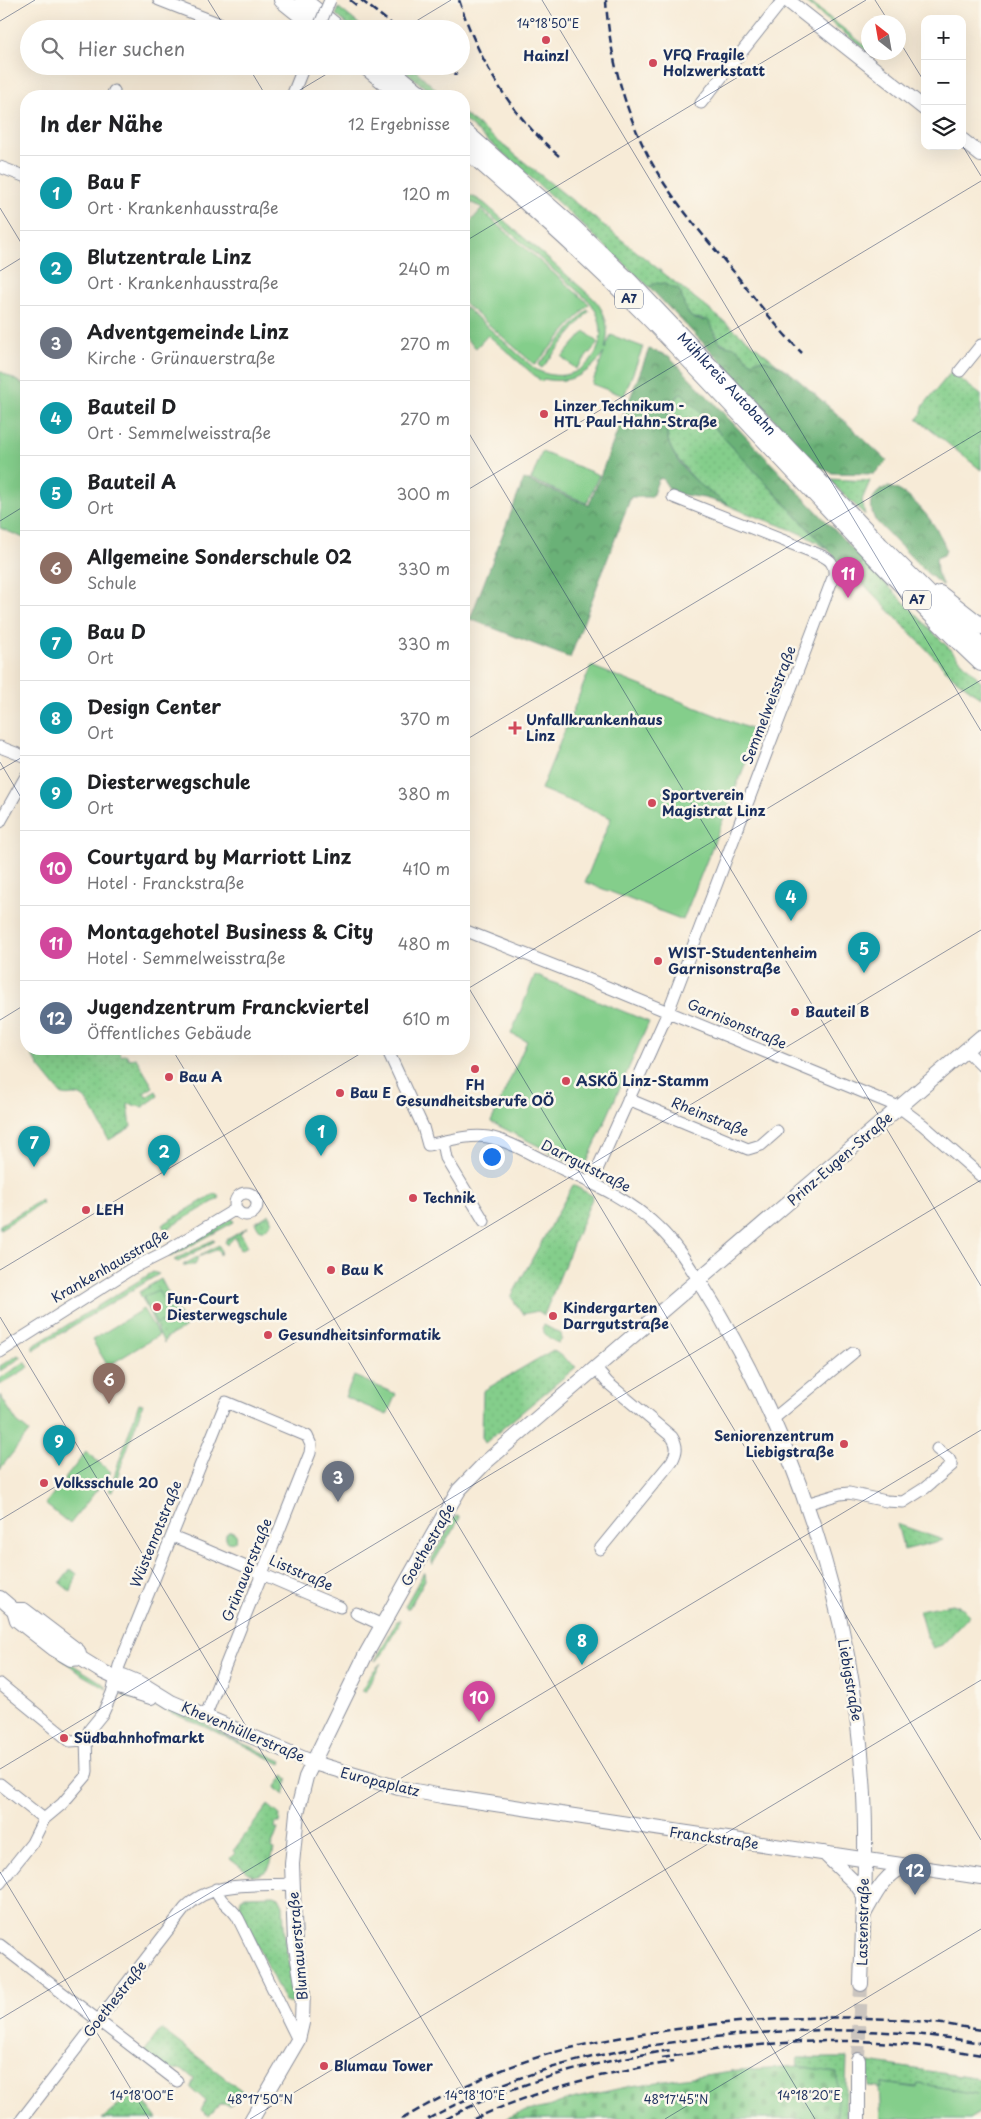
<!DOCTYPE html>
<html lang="de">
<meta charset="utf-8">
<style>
body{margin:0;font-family:"Playpen Sans",sans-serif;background:#f2f2f2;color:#202124}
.controls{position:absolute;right:15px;top:15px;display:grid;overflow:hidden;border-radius:10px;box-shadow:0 5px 20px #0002}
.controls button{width:45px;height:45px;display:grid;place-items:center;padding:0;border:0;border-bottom:1px solid #e0e0e0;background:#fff;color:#202124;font:25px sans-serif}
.compass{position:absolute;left:861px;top:15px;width:45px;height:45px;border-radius:50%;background:#fff;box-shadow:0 5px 20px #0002;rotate:329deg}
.you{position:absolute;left:491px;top:1156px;width:18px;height:18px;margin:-12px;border:4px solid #fff;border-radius:50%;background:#1a73e8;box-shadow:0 0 0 8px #1a73e833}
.badge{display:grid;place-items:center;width:32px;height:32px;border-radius:50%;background:#d1495b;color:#fff;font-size:16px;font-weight:700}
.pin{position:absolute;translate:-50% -41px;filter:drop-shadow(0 1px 2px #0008)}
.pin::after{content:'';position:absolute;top:26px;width:18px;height:15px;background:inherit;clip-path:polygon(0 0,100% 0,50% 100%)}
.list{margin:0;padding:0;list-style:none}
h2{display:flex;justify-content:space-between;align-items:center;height:65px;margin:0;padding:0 20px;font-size:21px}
h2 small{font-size:16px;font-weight:400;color:#757577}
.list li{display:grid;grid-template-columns:32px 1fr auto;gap:15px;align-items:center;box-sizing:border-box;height:75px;padding:0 20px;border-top:1px solid #e0e0e0}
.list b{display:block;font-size:19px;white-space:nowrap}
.list p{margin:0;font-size:16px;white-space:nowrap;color:#757577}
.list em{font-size:16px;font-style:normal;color:#757577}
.icon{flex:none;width:28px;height:28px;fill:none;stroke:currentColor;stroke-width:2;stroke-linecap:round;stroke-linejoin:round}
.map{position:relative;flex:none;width:981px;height:2119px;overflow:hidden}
.search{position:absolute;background:#fff;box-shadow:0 5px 20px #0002;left:20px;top:20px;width:450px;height:55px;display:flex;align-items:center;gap:12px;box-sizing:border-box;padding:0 18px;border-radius:28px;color:#757577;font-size:19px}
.panel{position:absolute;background:#fff;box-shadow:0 5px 20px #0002;left:20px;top:90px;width:450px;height:965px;border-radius:20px}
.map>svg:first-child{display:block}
.green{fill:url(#green-dots);stroke:#507e74}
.forest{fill:url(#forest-crowns);stroke:#43706a}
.cemetery{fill:url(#cemetery-stones);stroke:#507e74}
.pitch{fill:#84ce8b;stroke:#507e74}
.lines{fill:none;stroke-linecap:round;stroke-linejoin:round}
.major-tunnel{stroke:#cbc5bf;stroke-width:14;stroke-dasharray:14 7;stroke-linecap:butt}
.minor-casing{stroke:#898d9a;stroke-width:13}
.major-casing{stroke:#898d9a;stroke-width:16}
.highway-casing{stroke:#898d9a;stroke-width:18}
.minor{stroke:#fff;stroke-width:11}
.major{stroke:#fff;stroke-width:14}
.highway{stroke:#fff;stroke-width:16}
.rail{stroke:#1b2f5e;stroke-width:2.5;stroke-dasharray:8 4;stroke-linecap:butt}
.minor-bridge-casing{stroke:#898d9a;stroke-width:13;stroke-linecap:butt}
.minor-bridge{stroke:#fff;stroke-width:11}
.ticks{fill:none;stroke:#1b2f5e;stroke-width:1;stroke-opacity:0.45}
.poi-dot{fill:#d1495b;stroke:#fbf7ec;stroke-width:2}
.labels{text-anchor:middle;stroke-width:5;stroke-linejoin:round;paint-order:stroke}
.shield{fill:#fbf7ec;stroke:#5e6b89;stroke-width:1}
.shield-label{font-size:12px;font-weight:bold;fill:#1b2f5e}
.poi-label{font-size:14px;font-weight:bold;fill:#1b2f5e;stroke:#fbf7ec;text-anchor:start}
.street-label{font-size:14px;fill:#1b2f5e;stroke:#fbf7ec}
.ticks-label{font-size:12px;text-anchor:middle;fill:#1b2f5e;stroke:#fbf7ec;stroke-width:5;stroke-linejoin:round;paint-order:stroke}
</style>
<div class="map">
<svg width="981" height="2119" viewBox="0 0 981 2119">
<defs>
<pattern id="green-dots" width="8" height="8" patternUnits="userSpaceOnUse" patternTransform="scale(1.25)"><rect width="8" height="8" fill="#84ce8b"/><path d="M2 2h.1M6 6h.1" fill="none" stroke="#71b17a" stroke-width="1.8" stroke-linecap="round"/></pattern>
<pattern id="forest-crowns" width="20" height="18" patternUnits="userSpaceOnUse" patternTransform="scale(1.25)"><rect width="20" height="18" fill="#6bb177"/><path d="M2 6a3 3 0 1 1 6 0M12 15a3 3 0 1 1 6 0" fill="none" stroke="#579065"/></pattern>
<pattern id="cemetery-stones" width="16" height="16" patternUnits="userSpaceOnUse" patternTransform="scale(1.25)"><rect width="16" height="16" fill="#84ce8b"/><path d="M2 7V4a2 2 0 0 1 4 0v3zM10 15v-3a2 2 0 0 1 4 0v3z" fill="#71b17a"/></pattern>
</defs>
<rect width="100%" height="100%" fill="#fbf7ec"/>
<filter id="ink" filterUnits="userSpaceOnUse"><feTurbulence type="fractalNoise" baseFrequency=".02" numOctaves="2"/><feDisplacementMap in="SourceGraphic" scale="10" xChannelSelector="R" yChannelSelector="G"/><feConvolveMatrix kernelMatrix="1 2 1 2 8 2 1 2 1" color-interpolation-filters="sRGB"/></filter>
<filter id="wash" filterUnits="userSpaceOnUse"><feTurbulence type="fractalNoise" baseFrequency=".0096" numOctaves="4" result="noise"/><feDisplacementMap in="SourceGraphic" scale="20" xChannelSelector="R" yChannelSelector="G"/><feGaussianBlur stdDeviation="1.12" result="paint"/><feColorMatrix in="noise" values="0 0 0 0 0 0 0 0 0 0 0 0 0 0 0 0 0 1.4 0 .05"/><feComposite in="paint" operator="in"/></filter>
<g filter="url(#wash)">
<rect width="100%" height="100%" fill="#f7ebd7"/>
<path class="green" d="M803 0H807L868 48V52Z
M339 8 365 29H353L336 15Z
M399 66H411L443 96H435Z
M464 114 780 366 765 360 753 363 749 361 741 352 718 341 715 331 703 319 692 318 684 307 681 294 656 283 649 287 536 182 464 120Z
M951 372 981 395V470L917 419 922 413 923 406Z
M682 393 690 401 827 549C799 528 762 521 730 506 712 497 696 482 684 467 672 452 667 446 667 426 667 414 672 400 682 393Z
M828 479 870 481 862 500 865 515Z
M865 562 981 681V698L952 676 850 570Z
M28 1049H117L122 1056 126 1054 129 1059 136 1058 153 1087 144 1093 146 1097 156 1091 158 1096 143 1107 128 1104 131 1127 109 1140C102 1130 90 1099 80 1096 73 1093 68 1098 61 1094L40 1068Z
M573 1185 593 1196 544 1315 538 1311 523 1314 511 1297Z
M217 1194 220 1198 165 1230 162 1225 212 1195Z
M41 1200 43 1203 0 1229V1225Z
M269 1214 272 1223 264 1230H260L255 1223Z
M232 1218 234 1222 170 1257 169 1255Z
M248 1227 240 1233 248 1246 240 1250 235 1237 227 1245 225 1241Z
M213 1240 215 1241 178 1262 174 1260Z
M219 1245 221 1251 220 1255 219 1251 216 1250 198 1257 195 1265H183Z
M153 1272 159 1274 33 1350V1346Z
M161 1279 186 1327 166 1338 164 1343 139 1292Z
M544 1325 561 1334 562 1339 559 1343C552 1341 544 1335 542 1328Z
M553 1350 576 1367 485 1443 482 1437 483 1391Z
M18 1355 22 1357 0 1371V1366Z
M456 1516H459L460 1518 432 1565V1558Z
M897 1524 943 1540 904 1550Z
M225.5 1537a5.5 5.5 0 1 1 11 0a5.5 5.5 0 1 1-11 0Z
M71 1569 77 1574 71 1592 60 1583Z
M424 1572 425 1580 409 1608H406L405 1606Z
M952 1604 963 1608 970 1615 942 1645 933 1648 926 1635 919 1610Z
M400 1620V1622L382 1655 375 1661 397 1621Z
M57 1655 104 1684 107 1689 82 1675Z
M381 1663 365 1692 362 1691 369 1676Z
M124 1693 166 1707 206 1724 229 1737 282 1761 281 1764 210 1729 147 1703 124 1696Z
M284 1775 288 1779 284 1795 275 1788Z
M268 1805 280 1815 279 1823H276L275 1828 278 1829 271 1848 274 1849C270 1865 272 1872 253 1876L230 1858 235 1853 233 1851Z
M274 1895 279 1897 283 1905 285 1943 294 1983 295 1999 291 2004 285 2002 239 1909 241 1899 245 1896Z
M161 2029 245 2093 230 2105 220 2104 209 2116 201 2110 206 2101 191 2088 194 2079 182 2069 169 2070 144 2052Z
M798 2058H847L845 2119H808L802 2067 799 2066Z
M869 2062 981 2079V2095L919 2083 917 2087 882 2083V2088L868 2087Z
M136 2091 157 2119H102Z"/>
<path class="forest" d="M656 283 665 284 679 290C684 299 684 315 695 319 699 320 704 320 708 320 715 327 713 336 719 342 724 347 732 344 738 349 744 354 746 360 753 363L755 360H765L780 366 793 375 837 414 887 461 874 474 832 473 815 465 735 376 649 287Z
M649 349 669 356 865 562 850 570 845 568 682 393C673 399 671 406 668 416 658 455 700 487 729 505L704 498 672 493 662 478 658 480 652 497H631L570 658 470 619 524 479 589 505Z
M888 487C910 489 941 529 946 550L944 555 936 558 937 572 943 586 926 572 875 520C868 505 871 492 888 487Z"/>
<path class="cemetery" d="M799 2066 837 2073V2119H506L517 2113 548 2107 567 2100 631 2086 738 2070Z"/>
<path class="pitch" d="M464 194 476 198 484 203 593 298C607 313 610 329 605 349L611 335 643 347 624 396 592 384 604 353C590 373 570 385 544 379L542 382 488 335 476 348 464 337V306L535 369C580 394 622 341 589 301L481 207 464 200Z
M481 210 589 304 535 365 464 303V229Z
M588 309 589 311 542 368 538 365Z
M585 331 598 343 576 369 562 357Z
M0 371 26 386V539L0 528Z
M542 452 599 475 587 503 531 480Z
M591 666 758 732 683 920 585 882 611 818 541 789Z
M535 975 649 1022 584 1169 491 1122 527 1041 511 1034Z
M158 1290 171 1316 157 1324 143 1297Z
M143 1309 159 1335 108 1366 92 1340Z
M25 1362 29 1367 0 1385V1378Z
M354 1376 396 1394 387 1415 345 1397Z
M0 1395 17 1422 29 1432 0 1469Z
M139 1403 143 1404 112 1492 109 1491Z
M86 1452 111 1472 70 1524 45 1504Z
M882 2083 917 2088 918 2083 981 2095V2112L969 2119H881L879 2088H882Z"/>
</g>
<g filter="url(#ink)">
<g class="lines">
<path class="major-tunnel" d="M858 2060 861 1984"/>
<defs>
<path id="minor" d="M159 0 233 29
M112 96 114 91
M292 96 304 66
M701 103 783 0
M0 167 26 177
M960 371 981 345
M0 747 26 757
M0 822 26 776
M464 930 588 979 899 1107 923 1125 981 1176
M387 1049 423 1127 428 1145C447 1141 469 1134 488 1137 509 1141 528 1153 547 1162 585 1180 628 1197 658 1227 675 1243 687 1262 699 1281
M966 1050 981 1065
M628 1099 748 1149 761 1145 777 1131
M443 1142 446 1158 484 1221
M591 1183 668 1012 834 575C835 564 830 559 820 555L673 497
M235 1204a11 11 0 1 1 22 0a11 11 0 1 1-22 0Z
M0 1352 131 1269 165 1252 236 1209
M596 1369 608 1383 672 1437C678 1446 677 1452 672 1461L600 1549
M773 1419 853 1353
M806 1504 840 1494 849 1493 886 1501 903 1502 925 1488 952 1465 949 1459 937 1449
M172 1536C228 1558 283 1584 340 1607
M356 1613 382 1625
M0 1684 70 1741 85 1740
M0 1784 44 1819
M0 1883 32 1843 44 1819 62 1804 86 1776 87 1771 86 1738 90 1729 103 1713 112 1693 119 1666 226 1402 307 1436 311 1445 310 1453 205 1717
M216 1889C221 1905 231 1905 238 1918L298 2040
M0 1945 177 2081
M22 2119 185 1908C212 1880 257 1886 293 1884"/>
<path id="major" d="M787 0 925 109
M962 140 981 155
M699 1281C795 1433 855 1615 864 1795 867 1857 863 1921 861 1984
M0 1598 14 1610 17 1620 54 1649 71 1659 80 1658
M14 1610H24L78 1651 80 1658 101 1671 116 1678 123 1676 142 1684 171 1702 314 1763 399 1788 442 1796 981 1877
M116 1678 119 1687 151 1697
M824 1853 857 1885 863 1894
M864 1914C875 1895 884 1874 906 1866
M858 2060V2119
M252 2119 298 2040 302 2023 303 1989 295 1942 292 1864 297 1813 306 1777 365 1656 443 1517 459 1490 486 1462 981 1037"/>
<g id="highway">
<path d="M282 0 318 29"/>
<path d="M303 0 339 29"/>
<path d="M365 66 402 96"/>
<path d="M386 66 423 96"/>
<path id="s1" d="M464 131 574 228 630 282 880 545 981 646"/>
<path d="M464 148C527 202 589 258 648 317 760 432 865 553 981 663"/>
<path d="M940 594 981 626"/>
</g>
</defs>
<use href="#minor" class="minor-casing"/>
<use href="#major" class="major-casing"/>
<use href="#highway" class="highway-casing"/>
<use href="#minor" class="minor"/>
<use href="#major" class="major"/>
<use href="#highway" class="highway"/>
<path class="rail" d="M350 0 359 7
M361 0 398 29
M459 0C479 61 510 114 559 156
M606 0C609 62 632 138 668 189 688 218 711 245 734 272 756 300 777 328 802 353
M445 66 457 75
M662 2058C726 2047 791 2040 856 2041 898 2042 940 2048 981 2055
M402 2119C457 2087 517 2060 579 2046 625 2035 671 2030 717 2024 806 2015 894 2014 981 2030
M428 2119C514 2071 608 2049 706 2038 800 2027 887 2027 981 2043
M445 2119C516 2082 592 2062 671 2050
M474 2119C537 2090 605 2072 673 2062"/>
<defs>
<path id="minor-bridge" d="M318 29 330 0"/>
</defs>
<use href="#minor-bridge" class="minor-bridge-casing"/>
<use href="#minor-bridge" class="minor-bridge"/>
</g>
</g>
<path class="ticks" d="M208 0 226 29M542 0 981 731M875 0 889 22M0 21 35 0M403 29 451 0M898 39 925 83M248 66 266 96M290 96 340 66M962 145 981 176M0 208 26 251M464 242 866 0M0 271 26 255M464 425 981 1286M464 492 981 181M0 521 26 505M464 741 981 431M0 762 26 806M0 770 26 755M464 980 981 1840M464 991 981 680M0 1020 26 1004M172 1049 815 2119M0 1270 368 1049M0 1317 482 2119M0 1520 981 930M0 1769 981 1180M0 1872 149 2119M0 2019 981 1430M250 2119 981 1680M665 2119 981 1929"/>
<g class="poi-dot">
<circle cx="546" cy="40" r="5"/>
<circle cx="653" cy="63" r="5"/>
<circle cx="544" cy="414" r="5"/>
<path d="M512.5 720.5h5v5h5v5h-5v5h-5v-5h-5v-5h5z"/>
<circle cx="652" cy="803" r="5"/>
<circle cx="658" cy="961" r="5"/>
<circle cx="795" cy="1012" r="5"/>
<circle cx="475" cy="1069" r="5"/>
<circle cx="169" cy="1077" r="5"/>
<circle cx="566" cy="1081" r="5"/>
<circle cx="340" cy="1093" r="5"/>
<circle cx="413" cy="1198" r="5"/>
<circle cx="86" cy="1210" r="5"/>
<circle cx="331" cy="1270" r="5"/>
<circle cx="157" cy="1307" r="5"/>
<circle cx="553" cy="1316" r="5"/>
<circle cx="268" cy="1335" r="5"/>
<circle cx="844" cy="1444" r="5"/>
<circle cx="44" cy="1483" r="5"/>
<circle cx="64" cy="1738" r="5"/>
<circle cx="324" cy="2066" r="5"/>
</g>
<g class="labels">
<g class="shield">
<rect x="615" y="289.5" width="28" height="19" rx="4"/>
<rect x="903" y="590.5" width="28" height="19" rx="4"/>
</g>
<g class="shield-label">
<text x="629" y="303">A7</text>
<text x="917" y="604">A7</text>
</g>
<g class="poi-label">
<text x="663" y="60">VFQ Fragile<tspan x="663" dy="16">Holzwerkstatt</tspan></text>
<text x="546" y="61" text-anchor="middle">Hainzl</text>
<text x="554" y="411">Linzer Technikum -<tspan x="554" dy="16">HTL Paul-Hahn-Straße</tspan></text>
<text x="526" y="725">Unfallkrankenhaus<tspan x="526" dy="16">Linz</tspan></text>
<text x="662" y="800">Sportverein<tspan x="662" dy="16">Magistrat Linz</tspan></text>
<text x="668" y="958">WIST-Studentenheim<tspan x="668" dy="16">Garnisonstraße</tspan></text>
<text x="805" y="1017">Bauteil B</text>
<text x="179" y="1082">Bau A</text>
<text x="576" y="1086">ASKÖ Linz-Stamm</text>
<text x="475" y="1090" text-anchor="middle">FH<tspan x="475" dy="16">Gesundheitsberufe OÖ</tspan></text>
<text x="350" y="1098">Bau E</text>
<text x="423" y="1203">Technik</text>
<text x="96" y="1215">LEH</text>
<text x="341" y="1275">Bau K</text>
<text x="167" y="1304">Fun-Court<tspan x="167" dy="16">Diesterwegschule</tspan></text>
<text x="563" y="1313">Kindergarten<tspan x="563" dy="16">Darrgutstraße</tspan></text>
<text x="278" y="1340">Gesundheitsinformatik</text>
<text x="834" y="1441" text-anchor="end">Seniorenzentrum<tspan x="834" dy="16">Liebigstraße</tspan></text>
<text x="54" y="1488">Volksschule 20</text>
<text x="74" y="1743">Südbahnhofmarkt</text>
<text x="334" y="2071">Blumau Tower</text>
</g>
<g class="street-label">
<text dy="5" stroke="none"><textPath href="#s1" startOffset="365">Mühlkreis Autobahn</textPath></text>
<text transform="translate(769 705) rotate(-69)" y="5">Semmelweisstraße</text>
<text transform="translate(737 1024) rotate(23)" y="5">Garnisonstraße</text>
<text transform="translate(710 1117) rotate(22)" y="5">Rheinstraße</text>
<text transform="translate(840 1159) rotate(-41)" y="5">Prinz-Eugen-Straße</text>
<text transform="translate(586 1166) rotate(27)" y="5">Darrgutstraße</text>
<text transform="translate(110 1266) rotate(-30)" y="5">Krankenhausstraße</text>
<text transform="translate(156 1534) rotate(-68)" y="5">Wüstenrotstraße</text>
<text transform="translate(428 1545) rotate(-60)" y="5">Goethestraße</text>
<text transform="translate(247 1570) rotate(-68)" y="5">Grünauerstraße</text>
<text transform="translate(301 1573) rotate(24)" y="5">Liststraße</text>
<text transform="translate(850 1680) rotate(80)" y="5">Liebigstraße</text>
<text transform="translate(243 1732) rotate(23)" y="5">Khevenhüllerstraße</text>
<text transform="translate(380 1782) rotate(14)" y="5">Europaplatz</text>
<text transform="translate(714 1838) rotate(8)" y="5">Franckstraße</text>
<text transform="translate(863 1922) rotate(-89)" y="5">Lastenstraße</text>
<text transform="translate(298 1946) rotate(-95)" y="5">Blumauerstraße</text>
<text transform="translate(115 1999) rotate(-52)" y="5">Goethestraße</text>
</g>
</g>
<g class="ticks-label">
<text x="548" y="28">14°18'50"E</text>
<text x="142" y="2100">14°18'00"E</text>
<text x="475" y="2100">14°18'10"E</text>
<text x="809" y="2100">14°18'20"E</text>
<text x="260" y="2104">48°17'50"N</text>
<text x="676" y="2104">48°17'45"N</text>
</g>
</svg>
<div class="controls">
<button>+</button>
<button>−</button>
<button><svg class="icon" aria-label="layers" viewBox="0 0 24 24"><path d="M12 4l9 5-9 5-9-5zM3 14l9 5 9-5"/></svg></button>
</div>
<svg class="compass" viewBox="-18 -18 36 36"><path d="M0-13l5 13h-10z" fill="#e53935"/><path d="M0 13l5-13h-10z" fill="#757577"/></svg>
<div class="you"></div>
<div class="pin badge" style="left:321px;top:1156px;background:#0f9aa8">1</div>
<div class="pin badge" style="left:164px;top:1176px;background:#0f9aa8">2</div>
<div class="pin badge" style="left:338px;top:1502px;background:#6b7280">3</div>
<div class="pin badge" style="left:791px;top:921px;background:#0f9aa8">4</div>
<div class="pin badge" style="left:864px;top:973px;background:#0f9aa8">5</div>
<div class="pin badge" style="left:109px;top:1404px;background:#8d6e63">6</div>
<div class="pin badge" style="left:34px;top:1167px;background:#0f9aa8">7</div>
<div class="pin badge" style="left:582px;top:1665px;background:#0f9aa8">8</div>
<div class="pin badge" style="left:59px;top:1466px;background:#0f9aa8">9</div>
<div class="pin badge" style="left:479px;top:1722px;background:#d1479c">10</div>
<div class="pin badge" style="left:848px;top:598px;background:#d1479c">11</div>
<div class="pin badge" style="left:915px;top:1895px;background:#5c6f8a">12</div>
<div class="search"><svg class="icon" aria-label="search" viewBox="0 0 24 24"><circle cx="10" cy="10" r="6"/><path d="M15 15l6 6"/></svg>Hier suchen</div>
<section class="panel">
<h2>In der Nähe<small>12 Ergebnisse</small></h2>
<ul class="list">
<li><span class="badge" style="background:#0f9aa8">1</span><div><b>Bau F</b><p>Ort · Krankenhausstraße</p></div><em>120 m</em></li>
<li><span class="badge" style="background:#0f9aa8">2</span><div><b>Blutzentrale Linz</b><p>Ort · Krankenhausstraße</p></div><em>240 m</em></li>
<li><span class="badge" style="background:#6b7280">3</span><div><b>Adventgemeinde Linz</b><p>Kirche · Grünauerstraße</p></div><em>270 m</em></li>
<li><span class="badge" style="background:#0f9aa8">4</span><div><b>Bauteil D</b><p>Ort · Semmelweisstraße</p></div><em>270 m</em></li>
<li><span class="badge" style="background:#0f9aa8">5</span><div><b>Bauteil A</b><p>Ort</p></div><em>300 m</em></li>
<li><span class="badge" style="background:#8d6e63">6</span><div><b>Allgemeine Sonderschule 02</b><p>Schule</p></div><em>330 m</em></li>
<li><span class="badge" style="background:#0f9aa8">7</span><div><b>Bau D</b><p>Ort</p></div><em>330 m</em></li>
<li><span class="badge" style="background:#0f9aa8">8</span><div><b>Design Center</b><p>Ort</p></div><em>370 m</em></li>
<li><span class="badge" style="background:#0f9aa8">9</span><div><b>Diesterwegschule</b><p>Ort</p></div><em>380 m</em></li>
<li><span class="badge" style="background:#d1479c">10</span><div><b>Courtyard by Marriott Linz</b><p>Hotel · Franckstraße</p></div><em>410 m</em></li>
<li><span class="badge" style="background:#d1479c">11</span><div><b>Montagehotel Business &amp; City</b><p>Hotel · Semmelweisstraße</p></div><em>480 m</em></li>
<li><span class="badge" style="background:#5c6f8a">12</span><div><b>Jugendzentrum Franckviertel</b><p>Öffentliches Gebäude</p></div><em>610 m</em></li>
</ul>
</section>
</div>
